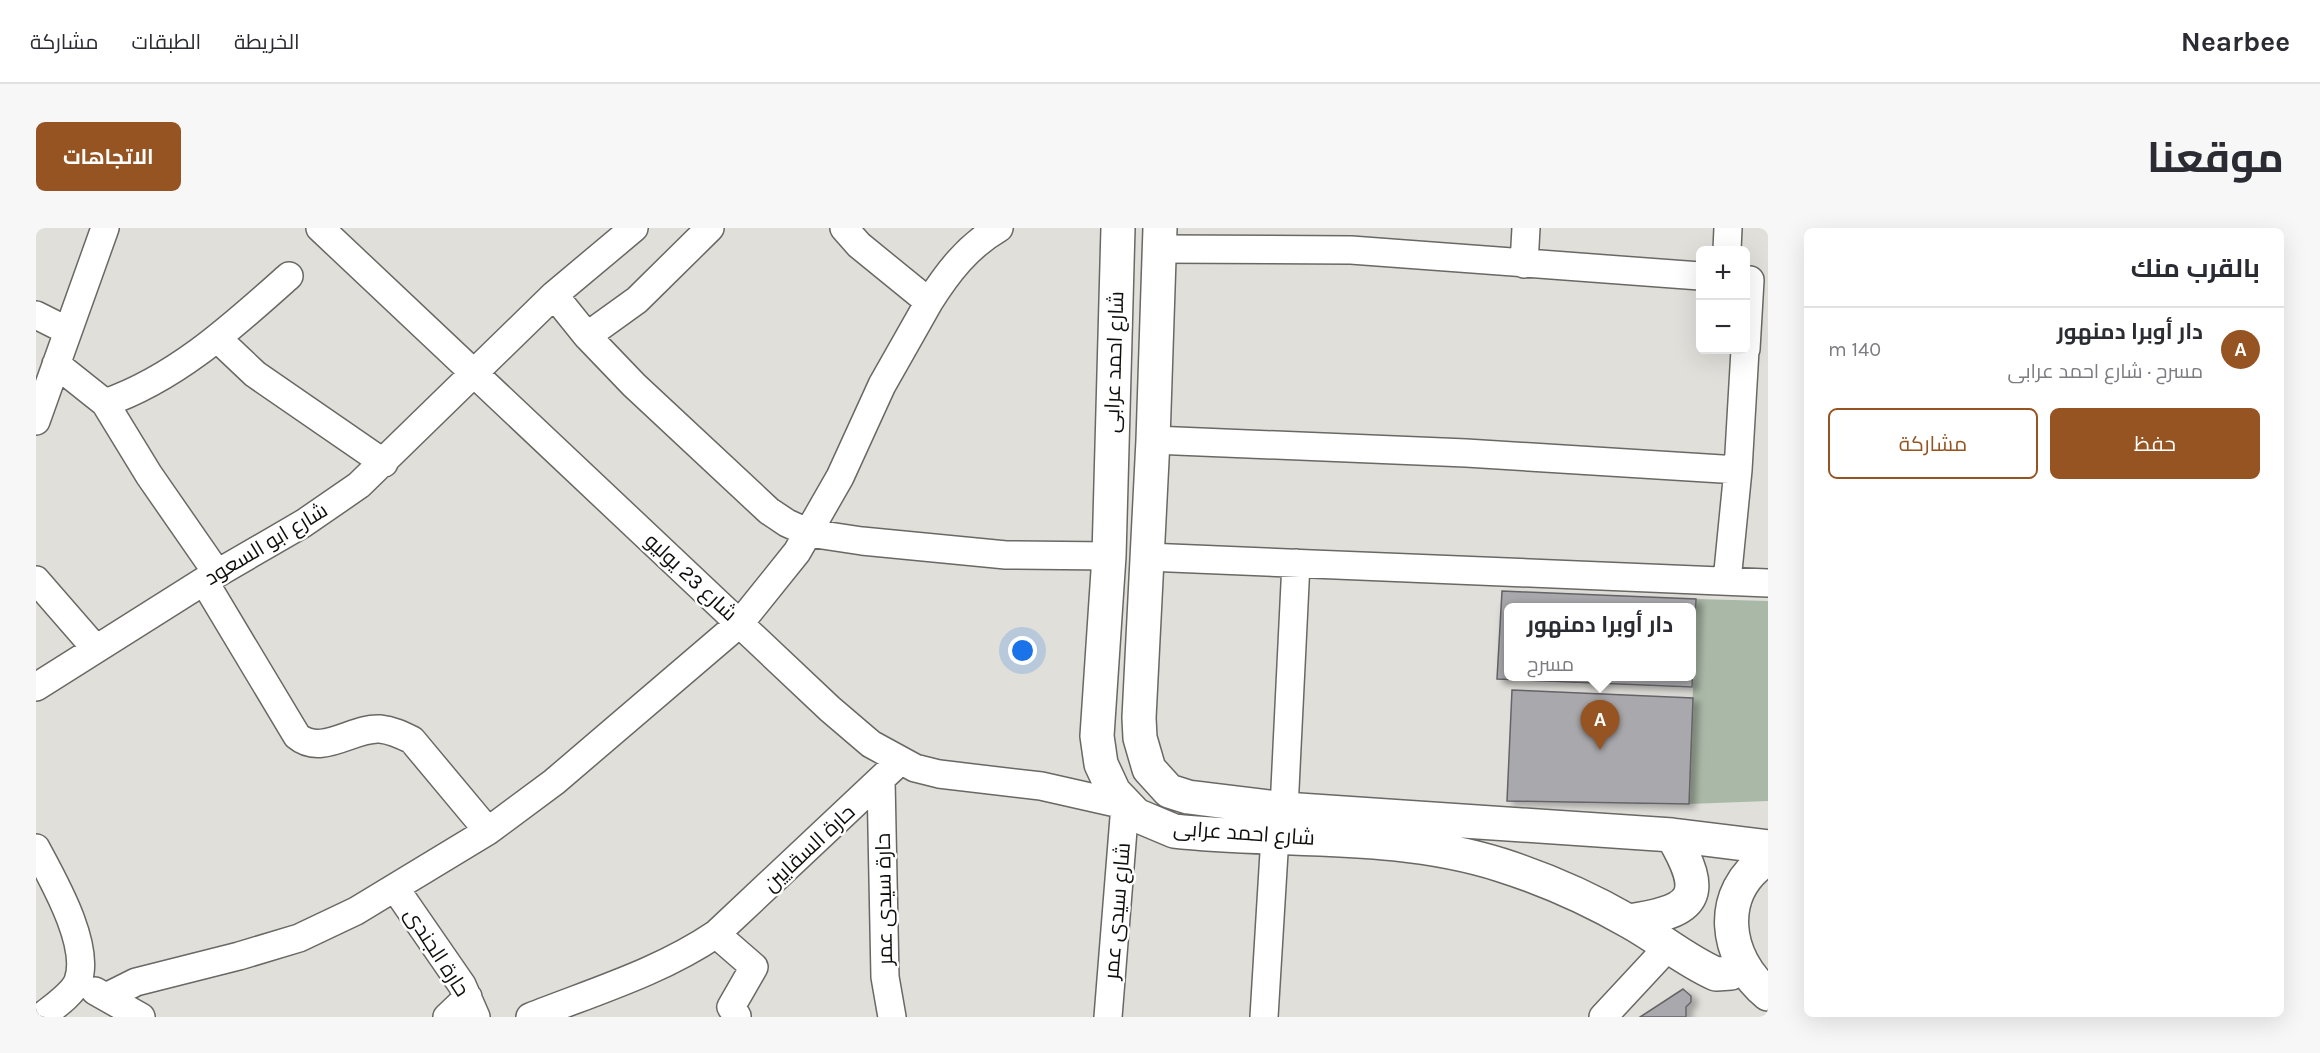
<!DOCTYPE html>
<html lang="ar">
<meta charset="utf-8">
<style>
body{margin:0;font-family:Karla,Cairo,sans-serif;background:#f7f7f7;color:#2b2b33;direction:rtl}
.controls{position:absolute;right:18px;top:18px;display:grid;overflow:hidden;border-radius:9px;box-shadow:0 6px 24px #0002}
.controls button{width:54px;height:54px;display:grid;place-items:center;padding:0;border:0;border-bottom:2px solid #e1e1e2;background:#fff;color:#2b2b33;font:30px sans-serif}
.you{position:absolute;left:987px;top:423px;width:21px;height:21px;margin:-15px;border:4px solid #fff;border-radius:50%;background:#1a73e8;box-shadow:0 0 0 9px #1a73e833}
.badge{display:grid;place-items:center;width:39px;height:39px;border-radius:50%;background:#965422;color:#fff;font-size:20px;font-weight:700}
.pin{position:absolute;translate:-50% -50px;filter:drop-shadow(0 2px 3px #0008)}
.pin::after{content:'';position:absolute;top:32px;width:21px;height:18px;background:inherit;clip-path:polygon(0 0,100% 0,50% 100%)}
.popup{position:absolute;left:1468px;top:375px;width:192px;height:78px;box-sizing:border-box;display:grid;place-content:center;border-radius:9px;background:#fff;filter:drop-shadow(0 2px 4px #0005);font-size:20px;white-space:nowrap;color:#7c7c81}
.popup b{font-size:22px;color:#2b2b33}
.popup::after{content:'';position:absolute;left:50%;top:100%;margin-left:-12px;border:12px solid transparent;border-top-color:#fff}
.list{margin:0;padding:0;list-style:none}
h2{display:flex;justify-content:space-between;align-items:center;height:78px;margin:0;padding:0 24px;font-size:26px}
h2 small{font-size:20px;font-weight:400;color:#7c7c81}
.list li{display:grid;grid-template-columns:39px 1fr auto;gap:18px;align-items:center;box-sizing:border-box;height:84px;padding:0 24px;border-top:2px solid #e1e1e2}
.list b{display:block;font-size:22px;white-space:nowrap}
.list p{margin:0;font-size:20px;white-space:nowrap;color:#7c7c81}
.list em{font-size:20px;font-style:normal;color:#7c7c81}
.actions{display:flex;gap:12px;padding:18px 24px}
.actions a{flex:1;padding:14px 0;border:2px solid #965422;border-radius:9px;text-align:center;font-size:21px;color:#965422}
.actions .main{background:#965422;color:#fff}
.map{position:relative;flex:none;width:1732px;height:789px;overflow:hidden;direction:ltr;border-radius:9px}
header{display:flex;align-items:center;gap:36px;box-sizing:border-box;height:84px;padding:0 30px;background:#fff;border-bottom:2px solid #e1e1e2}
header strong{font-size:28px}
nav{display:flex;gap:33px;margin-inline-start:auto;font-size:21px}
.intro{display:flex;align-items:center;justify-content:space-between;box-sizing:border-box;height:144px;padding:0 36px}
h1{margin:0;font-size:42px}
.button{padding:15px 27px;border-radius:9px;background:#965422;color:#fff;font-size:21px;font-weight:700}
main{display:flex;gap:36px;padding:0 36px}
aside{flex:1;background:#fff;border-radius:9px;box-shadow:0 6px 24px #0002}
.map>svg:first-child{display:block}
.green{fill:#aab8a7}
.building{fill:#a9a8ac;stroke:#656468;stroke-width:1.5;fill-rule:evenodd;filter:url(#shadow)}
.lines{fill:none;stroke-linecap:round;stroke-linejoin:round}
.minor-casing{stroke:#696864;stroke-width:30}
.major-casing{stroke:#696864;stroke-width:36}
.minor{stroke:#fff;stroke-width:27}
.major{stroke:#fff;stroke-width:33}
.labels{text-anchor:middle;stroke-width:5;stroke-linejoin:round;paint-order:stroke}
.street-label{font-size:21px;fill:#0e0e0c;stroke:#fff}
</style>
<header>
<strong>Nearbee</strong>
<nav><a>الخريطة</a><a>الطبقات</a><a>مشاركة</a></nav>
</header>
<div class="intro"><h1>موقعنا</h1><a class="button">الاتجاهات</a></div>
<main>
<aside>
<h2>بالقرب منك<small></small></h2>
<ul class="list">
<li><span class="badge">A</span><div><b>دار أوبرا دمنهور</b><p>مسرح · شارع احمد عرابى</p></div><em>140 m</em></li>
</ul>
<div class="actions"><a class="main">حفظ</a><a>مشاركة</a></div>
</aside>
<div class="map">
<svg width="1732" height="789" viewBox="0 0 1732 789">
<defs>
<filter id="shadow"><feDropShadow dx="6" dy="4" stdDeviation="3" flood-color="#0004"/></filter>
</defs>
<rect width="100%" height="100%" fill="#e0dfda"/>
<path class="green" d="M1660 371 1732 373V573L1653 576Z"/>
<path class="building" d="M1466 363 1660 371 1656 459 1461 451ZM1472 380H1656V448H1472Z
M1476 462 1657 470 1653 576 1471 573Z
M1647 761 1655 768V774L1650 779V789H1604Z"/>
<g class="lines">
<defs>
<path id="minor" d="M284 0 794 481 835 516 879 540 903 546 1005 558 1089 577 1072 789
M1123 21 1315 22 1664 48
M1691 22 1692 0
M1488 36 1490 0
M518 67 598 0
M893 74C912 44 932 18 963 0
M0 87 32 103
M551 108 598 157 733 283 751 295 773 305 826 313 970 327 1073 328
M182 111 219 146 348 235
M1710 121 1714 52
M20 136 69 175 113 247 181 345
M69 175C141 150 198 97 253 48
M0 193 69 0
M1117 212 1430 225 1702 242
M1111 329 1732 355
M0 352 60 421
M168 353 261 508C286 529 317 499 344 501 356 502 366 507 376 512L452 603
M1691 353 1702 242 1709 122
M0 459 168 353 268 295 323 257 518 67 551 108 601 72 674 0
M845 552 849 749 856 789
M1248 581 1260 335
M0 620C17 652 55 717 42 753 37 766 16 780 5 789
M359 660 426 757 440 789
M680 706 718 739 695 779 701 788
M59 763 105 789
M70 769 100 754 203 728 263 710 320 683 452 603 518 554 704 395 761 324 804 249 846 157 893 74 823 17 808 0
M411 789 432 769
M494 789C557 764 624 744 680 706L864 533
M1228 789 1239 608
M1567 789 1633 718"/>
<path id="major" d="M1082 0 1073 328 1061 508 1065 536 1078 564 1100 587 1138 603C1248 615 1358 603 1465 637 1509 651 1554 671 1594 694 1623 710 1650 733 1680 746L1695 745 1705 738
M1124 0 1117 212 1103 490 1104 510 1113 541 1133 563 1152 569 1248 581 1636 607 1732 619
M1732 630C1679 664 1688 730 1732 766
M1593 693C1660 683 1672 668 1636 607"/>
</defs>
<use href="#minor" class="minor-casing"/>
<use href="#major" class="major-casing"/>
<use href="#minor" class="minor"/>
<use href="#major" class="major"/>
</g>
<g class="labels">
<g class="street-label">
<text transform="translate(1078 134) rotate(-88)" y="7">شارع احمد عرابى</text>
<text transform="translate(230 316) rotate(-31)" y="7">شارع ابو السعود</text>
<text transform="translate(655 349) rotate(43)" y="7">شارع 23 يوليو</text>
<text transform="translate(1208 605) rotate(4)" y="7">شارع احمد عرابى</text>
<text transform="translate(773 620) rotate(-43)" y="7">حارة السقايين</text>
<text transform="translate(848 671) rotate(-91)" y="7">حارة سيدى عمر</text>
<text transform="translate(1081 683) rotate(-85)" y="7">شارع سيدى عمر</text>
<text transform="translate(401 724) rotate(57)" y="7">حارة الجندى</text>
</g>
</g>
</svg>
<div class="controls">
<button>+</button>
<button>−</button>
</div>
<div class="you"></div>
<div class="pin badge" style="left:1564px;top:522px">A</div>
<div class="popup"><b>دار أوبرا دمنهور</b>مسرح</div>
</div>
</main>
